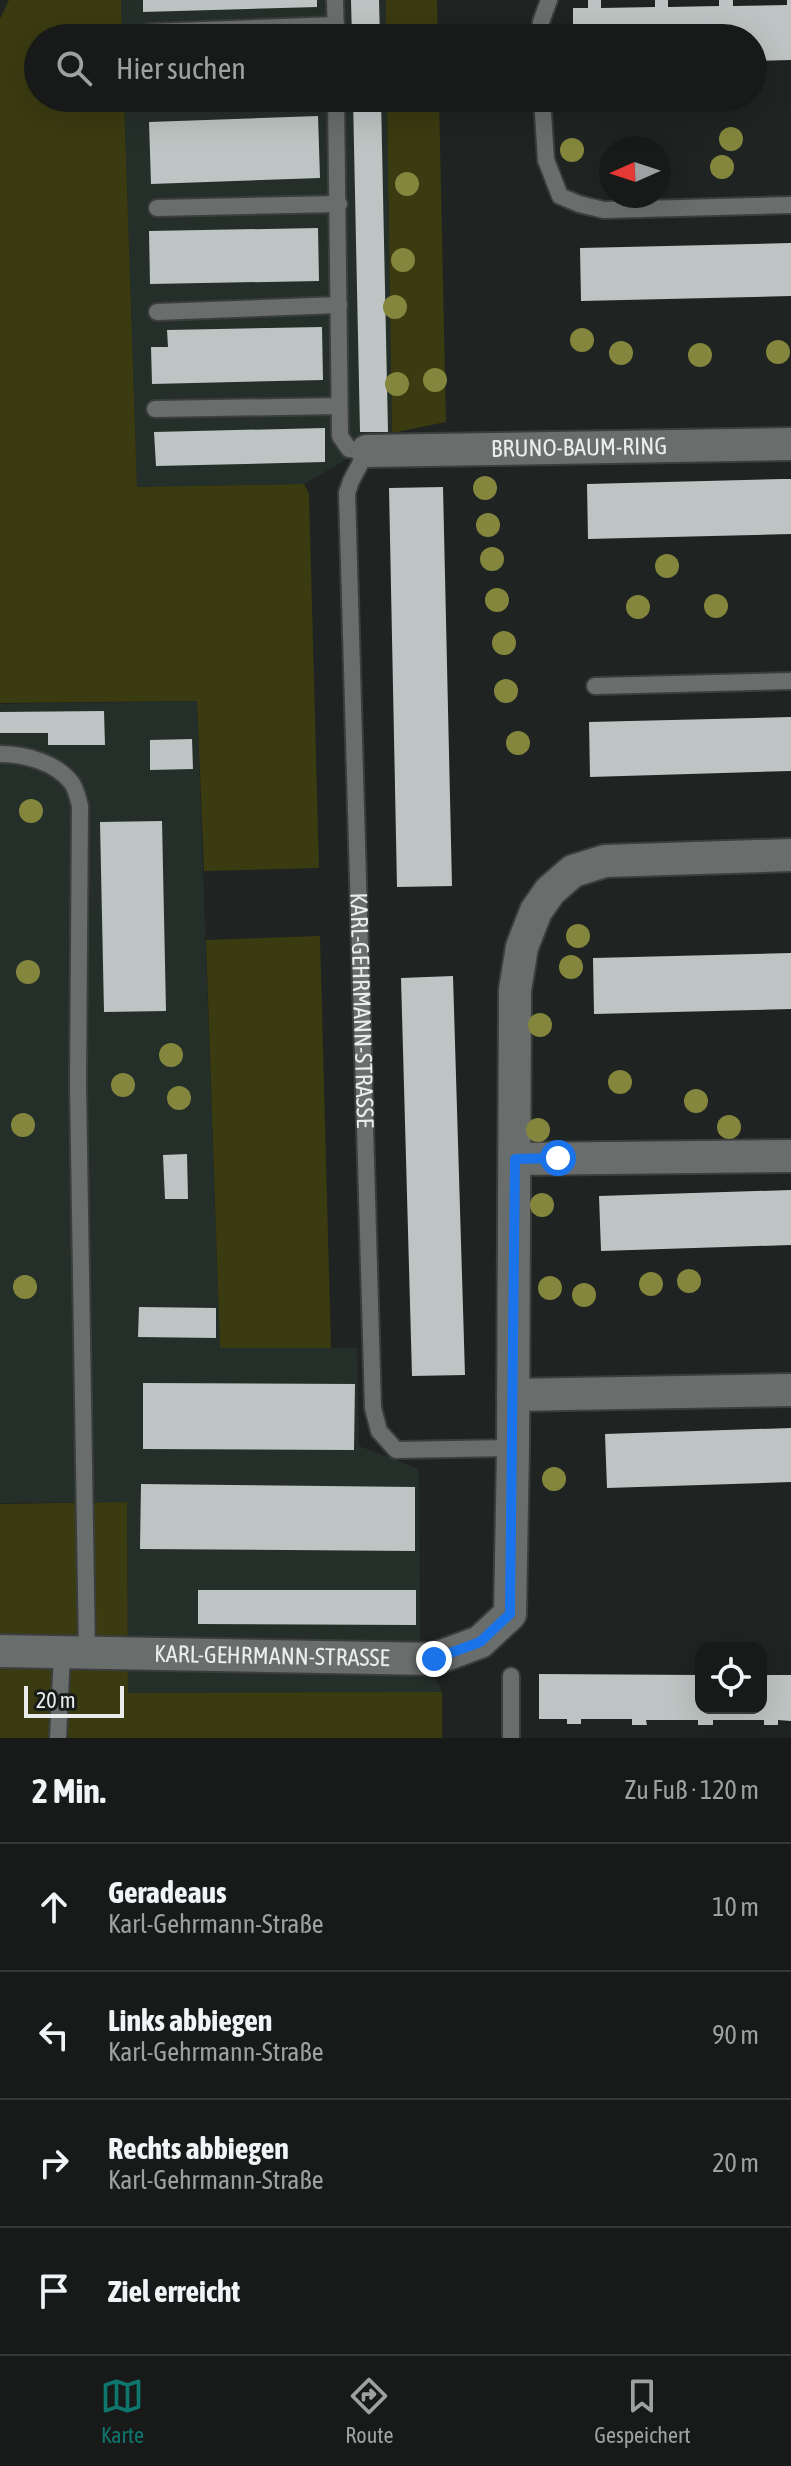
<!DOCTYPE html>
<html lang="de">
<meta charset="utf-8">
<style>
body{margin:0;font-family:"Asap Condensed",sans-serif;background:#202322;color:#f1f3f6}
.controls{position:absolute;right:24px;bottom:24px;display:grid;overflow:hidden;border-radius:16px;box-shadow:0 8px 32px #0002}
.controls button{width:72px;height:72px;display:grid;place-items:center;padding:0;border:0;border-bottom:2px solid #363838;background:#171a19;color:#f1f3f6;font:40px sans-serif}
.compass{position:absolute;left:599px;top:136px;width:72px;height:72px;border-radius:50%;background:#171a19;box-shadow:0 8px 32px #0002;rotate:267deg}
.scale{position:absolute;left:24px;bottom:20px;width:100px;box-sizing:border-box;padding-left:8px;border:4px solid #ebedec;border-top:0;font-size:22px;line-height:28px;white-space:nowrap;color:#ebedec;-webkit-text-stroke:6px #161a18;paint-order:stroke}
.stop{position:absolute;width:24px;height:24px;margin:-18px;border:6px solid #1a73e8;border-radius:50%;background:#fff}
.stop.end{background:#1a73e8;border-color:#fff;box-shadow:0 2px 8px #0008}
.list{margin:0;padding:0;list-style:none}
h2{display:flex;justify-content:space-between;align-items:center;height:104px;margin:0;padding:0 32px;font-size:34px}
h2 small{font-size:26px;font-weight:400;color:#9ea1a2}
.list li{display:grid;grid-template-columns:52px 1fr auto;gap:24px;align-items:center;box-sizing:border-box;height:128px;padding:0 32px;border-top:2px solid #363838}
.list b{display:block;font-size:30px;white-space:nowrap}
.list p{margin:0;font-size:26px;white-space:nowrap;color:#9ea1a2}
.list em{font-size:26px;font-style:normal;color:#9ea1a2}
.icon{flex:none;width:44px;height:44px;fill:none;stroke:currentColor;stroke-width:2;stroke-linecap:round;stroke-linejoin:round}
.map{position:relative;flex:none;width:791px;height:1738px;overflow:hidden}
.search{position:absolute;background:#171a19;box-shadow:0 8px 32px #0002;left:24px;right:24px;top:24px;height:88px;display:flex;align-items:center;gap:20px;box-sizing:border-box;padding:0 28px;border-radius:44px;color:#9ea1a2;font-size:30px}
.sheet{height:616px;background:#171a19}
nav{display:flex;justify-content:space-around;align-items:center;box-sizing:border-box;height:112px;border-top:2px solid #363838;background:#171a19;font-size:22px;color:#9ea1a2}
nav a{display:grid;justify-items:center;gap:4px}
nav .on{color:#0f766e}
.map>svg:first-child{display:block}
.built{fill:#252f2a}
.green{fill:#3a3b10}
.building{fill:#bec4c3}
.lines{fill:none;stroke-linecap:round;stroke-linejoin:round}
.lane-casing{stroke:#3b3e3c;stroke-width:20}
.street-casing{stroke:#3b3e3c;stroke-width:36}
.lane{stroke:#696d6b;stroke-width:16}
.street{stroke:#696d6b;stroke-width:32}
.tree{fill:#83863c}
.route{stroke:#1a73e8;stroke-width:10}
.labels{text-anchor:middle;stroke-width:8;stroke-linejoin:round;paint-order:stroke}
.street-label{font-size:24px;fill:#ebedec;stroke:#161a18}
</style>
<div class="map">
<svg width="791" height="1738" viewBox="0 0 791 1738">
<rect width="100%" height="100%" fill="#1f2321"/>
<path class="built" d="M121 0H386V38H122Z
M124 98H387L392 433 304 484 137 487Z
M197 701 220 1347 357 1348 359 1446 419 1469 420 1644 442 1692 128 1693 127 1502 0 1503V704Z"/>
<path class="green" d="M9 0H121L122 38H38V98H124L137 487 304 484 309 494 319 868 204 871 197 701 0 703V19Z
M386 0H437L438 38H386Z
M387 98H439L446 422 392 433Z
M320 936 331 1348H220L206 940Z
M127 1502 128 1693 442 1692V1738H0V1504Z"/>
<path class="building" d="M143 0H317V7L143 12Z
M351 0H379L380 38H352Z
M588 0H601V8L655 7V0H668V7L719 6V0H733V6L787 5V0H791V60L753 61V38H573V8H588Z
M353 98H381L388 432H360Z
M318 116 320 178 151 184 149 122Z
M318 228 319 281 150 284 149 231Z
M791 243V296L581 301 580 248Z
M322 327 323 380 152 384 151 347H168L167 330Z
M325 428V462L156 466 154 432Z
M782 479H791V534L588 539 587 484Z
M443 487 452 886 397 887 389 488Z
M104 711 105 745H48V733H0V712Z
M791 717V771L590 777 589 722Z
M192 739 193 769 150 770V740Z
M162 821 166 1011 104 1012 100 822Z
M791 953V1009L594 1014 593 958Z
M453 976 465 1375 412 1376 401 978Z
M187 1154 188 1199H165L163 1155Z
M791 1190V1245L601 1251 599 1196Z
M139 1307 216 1308V1338L138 1337Z
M143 1383 355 1384 354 1450 143 1449Z
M791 1428V1482L607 1488 605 1434Z
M141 1484 415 1487V1551L140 1549Z
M198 1590H416V1625L198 1624Z
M539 1674 701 1675V1708H761V1675H791V1721L778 1720V1725H764V1720H713V1725H698V1720H646L647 1725H632V1719H581V1724H567V1719H539Z"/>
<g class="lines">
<defs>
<g id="lane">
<path d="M335 0 336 38"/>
<path d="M150 32 336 25"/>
<path d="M541 38V22L549 0"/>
<path d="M153 98H158"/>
<path id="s1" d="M336 98 340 436 349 449 367 451 351 481 347 493 373 1408 379 1431 396 1450 513 1448"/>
<path d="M542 98 546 160 560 196 579 204 604 210 791 205"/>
<path d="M157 208 339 204"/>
<path d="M157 312 339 305"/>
<path d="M155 409 339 406"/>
<path d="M595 686 791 681"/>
<path d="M0 754C24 754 55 762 71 782 76 788 78 798 80 806L78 1084 87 1654"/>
<path d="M58 1738 62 1653"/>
<path d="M511 1738V1676"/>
</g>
<g id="street">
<path id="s2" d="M367 451 791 444"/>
<path d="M515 1159 791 1156"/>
<path d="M513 1395 791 1390"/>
<path id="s3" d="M0 1651 434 1659 480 1642 510 1614 513 1448 515 990 522 947 536 911 550 891 573 871 605 861 791 855"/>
</g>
</defs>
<use href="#lane" class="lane-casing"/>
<use href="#street" class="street-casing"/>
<use href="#lane" class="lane"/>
<use href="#street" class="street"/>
</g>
<g class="tree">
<circle cx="731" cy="139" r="12"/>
<circle cx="572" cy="150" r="12"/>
<circle cx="722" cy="167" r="12"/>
<circle cx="407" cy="184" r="12"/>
<circle cx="403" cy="260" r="12"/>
<circle cx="395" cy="307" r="12"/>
<circle cx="582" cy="340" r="12"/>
<circle cx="778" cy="352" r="12"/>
<circle cx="621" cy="353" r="12"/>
<circle cx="700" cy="355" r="12"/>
<circle cx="435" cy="380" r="12"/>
<circle cx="397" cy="384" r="12"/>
<circle cx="485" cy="488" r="12"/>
<circle cx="488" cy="525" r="12"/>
<circle cx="492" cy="559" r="12"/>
<circle cx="667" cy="566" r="12"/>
<circle cx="497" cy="600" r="12"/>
<circle cx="716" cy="606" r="12"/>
<circle cx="638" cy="607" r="12"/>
<circle cx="504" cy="643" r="12"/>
<circle cx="506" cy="691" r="12"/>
<circle cx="518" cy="743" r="12"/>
<circle cx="31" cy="811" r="12"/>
<circle cx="578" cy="936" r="12"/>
<circle cx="571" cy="967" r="12"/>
<circle cx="28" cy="972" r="12"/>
<circle cx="540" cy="1025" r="12"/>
<circle cx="171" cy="1055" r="12"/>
<circle cx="620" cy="1082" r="12"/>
<circle cx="123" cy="1085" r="12"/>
<circle cx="179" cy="1098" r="12"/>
<circle cx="696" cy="1101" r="12"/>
<circle cx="23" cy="1125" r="12"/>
<circle cx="729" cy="1127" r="12"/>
<circle cx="538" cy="1130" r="12"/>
<circle cx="542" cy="1205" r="12"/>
<circle cx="689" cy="1281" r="12"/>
<circle cx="651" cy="1284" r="12"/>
<circle cx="25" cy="1287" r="12"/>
<circle cx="550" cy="1288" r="12"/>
<circle cx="584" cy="1295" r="12"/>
<circle cx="554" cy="1479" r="12"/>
</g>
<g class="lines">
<path class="route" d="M434 1659 480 1642 510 1614 515 1159 558 1158"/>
</g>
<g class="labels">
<g class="street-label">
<text dy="8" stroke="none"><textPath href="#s2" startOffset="212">BRUNO-BAUM-RING</textPath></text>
<text dy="8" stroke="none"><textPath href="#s1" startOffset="936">KARL-GEHRMANN-STRASSE</textPath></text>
<text dy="8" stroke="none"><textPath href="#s3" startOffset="272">KARL-GEHRMANN-STRASSE</textPath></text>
</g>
</g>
</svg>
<div class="controls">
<button><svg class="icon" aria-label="locate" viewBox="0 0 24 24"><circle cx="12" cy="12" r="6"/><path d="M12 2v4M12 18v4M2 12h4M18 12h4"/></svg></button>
</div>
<svg class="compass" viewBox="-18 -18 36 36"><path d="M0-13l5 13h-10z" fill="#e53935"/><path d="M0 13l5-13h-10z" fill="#9ea1a2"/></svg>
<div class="scale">20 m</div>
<div class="stop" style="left:558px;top:1158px"></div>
<div class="stop end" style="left:434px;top:1659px"></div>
<div class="search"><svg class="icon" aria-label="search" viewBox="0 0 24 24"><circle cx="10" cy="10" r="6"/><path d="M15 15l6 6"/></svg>Hier suchen</div>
</div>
<section class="sheet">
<h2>2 Min.<small>Zu Fuß · 120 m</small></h2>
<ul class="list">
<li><svg class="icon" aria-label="ahead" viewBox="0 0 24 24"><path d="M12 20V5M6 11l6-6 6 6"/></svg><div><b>Geradeaus</b><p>Karl-Gehrmann-Straße</p></div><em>10 m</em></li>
<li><svg class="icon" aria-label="left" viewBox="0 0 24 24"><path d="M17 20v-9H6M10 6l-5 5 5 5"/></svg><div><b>Links abbiegen</b><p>Karl-Gehrmann-Straße</p></div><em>90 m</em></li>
<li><svg class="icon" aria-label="right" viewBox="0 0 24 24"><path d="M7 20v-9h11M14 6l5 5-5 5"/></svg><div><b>Rechts abbiegen</b><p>Karl-Gehrmann-Straße</p></div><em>20 m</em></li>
<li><svg class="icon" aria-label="arrive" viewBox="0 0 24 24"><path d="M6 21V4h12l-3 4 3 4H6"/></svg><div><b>Ziel erreicht</b></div></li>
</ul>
</section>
<nav>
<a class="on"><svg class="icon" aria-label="map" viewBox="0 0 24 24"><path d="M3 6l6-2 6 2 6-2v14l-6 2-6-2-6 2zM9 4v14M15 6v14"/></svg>Karte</a>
<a><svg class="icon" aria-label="directions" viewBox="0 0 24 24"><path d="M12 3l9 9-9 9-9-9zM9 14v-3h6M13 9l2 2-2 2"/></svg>Route</a>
<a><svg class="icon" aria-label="saved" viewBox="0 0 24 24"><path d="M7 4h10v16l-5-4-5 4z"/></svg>Gespeichert</a>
</nav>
